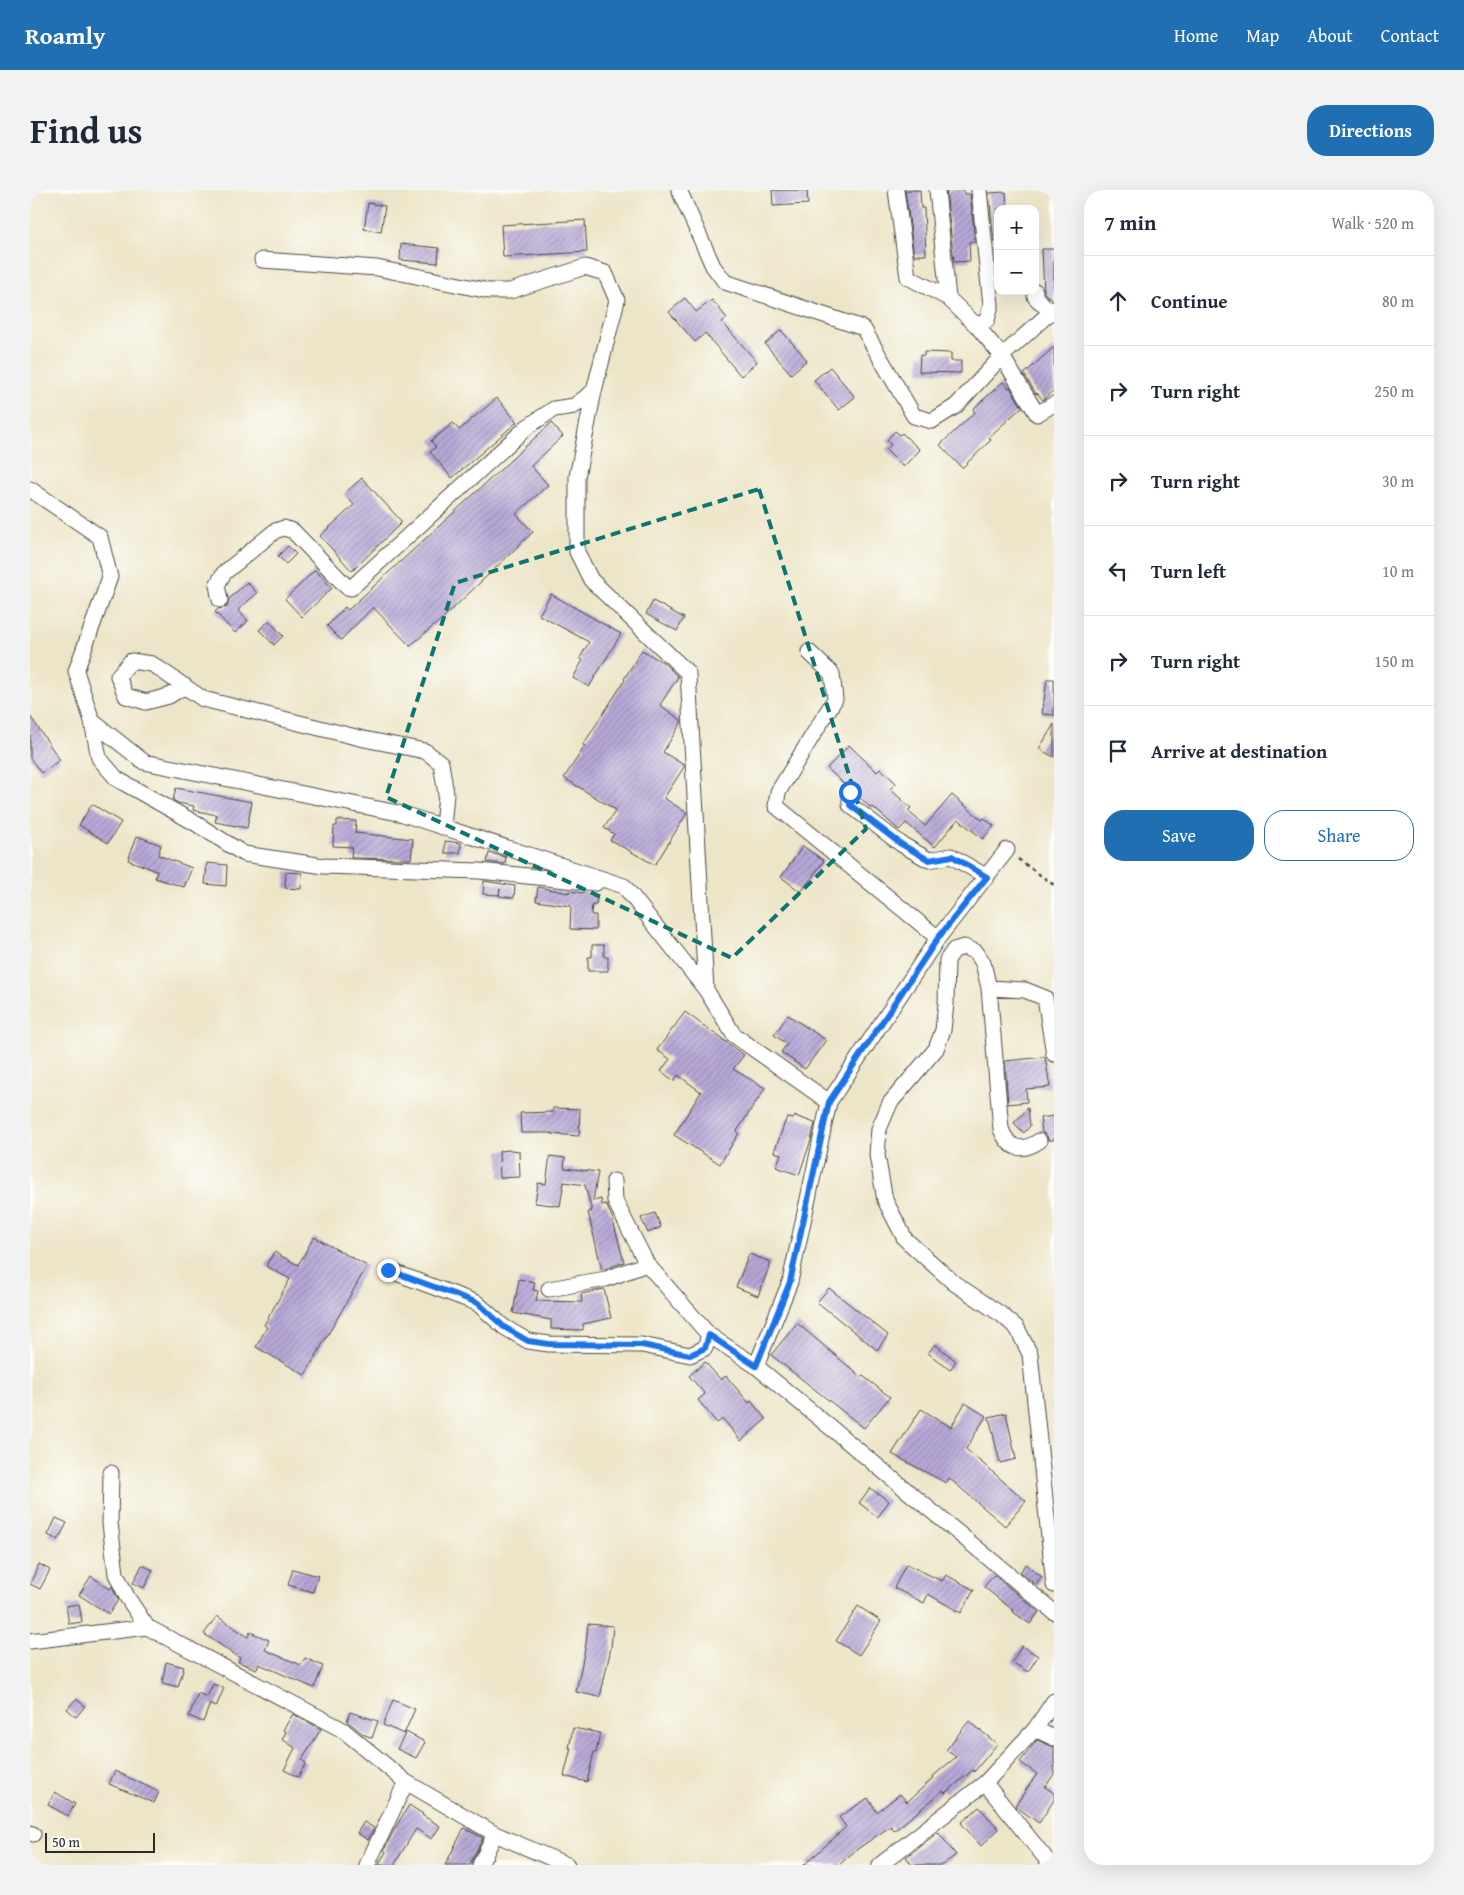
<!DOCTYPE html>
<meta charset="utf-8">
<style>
body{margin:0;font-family:"Gentium Book Plus",serif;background:#f2f2f3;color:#1f2937}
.controls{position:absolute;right:15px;top:15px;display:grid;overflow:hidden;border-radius:10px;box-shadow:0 5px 20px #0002}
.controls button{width:45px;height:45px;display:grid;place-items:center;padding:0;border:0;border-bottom:1px solid #e0e1e3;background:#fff;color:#1f2937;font:25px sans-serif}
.scale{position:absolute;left:15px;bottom:12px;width:110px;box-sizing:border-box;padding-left:5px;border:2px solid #2b2b2b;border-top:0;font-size:14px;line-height:18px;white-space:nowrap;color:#2b2b2b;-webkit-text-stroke:4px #fdfcf7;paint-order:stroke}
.stop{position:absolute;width:15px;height:15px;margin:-11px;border:4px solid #1a73e8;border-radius:50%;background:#fff}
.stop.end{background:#1a73e8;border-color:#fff;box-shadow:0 1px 5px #0008}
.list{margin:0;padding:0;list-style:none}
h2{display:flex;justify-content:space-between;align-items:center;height:65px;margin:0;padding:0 20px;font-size:21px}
h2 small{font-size:16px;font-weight:400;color:#747a83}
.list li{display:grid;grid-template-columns:32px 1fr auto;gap:15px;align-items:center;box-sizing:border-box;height:90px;padding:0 20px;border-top:1px solid #e0e1e3}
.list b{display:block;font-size:19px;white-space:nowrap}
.list em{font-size:16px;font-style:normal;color:#747a83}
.actions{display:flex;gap:10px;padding:15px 20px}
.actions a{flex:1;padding:11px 0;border:1px solid #1f6fb2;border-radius:20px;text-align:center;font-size:18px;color:#1f6fb2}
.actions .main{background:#1f6fb2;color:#fff}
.icon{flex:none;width:28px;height:28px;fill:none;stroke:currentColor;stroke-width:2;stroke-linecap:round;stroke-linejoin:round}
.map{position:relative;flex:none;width:1024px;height:1675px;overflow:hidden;border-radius:20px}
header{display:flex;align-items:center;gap:30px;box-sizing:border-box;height:70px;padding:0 25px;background:#1f6fb2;color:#fff}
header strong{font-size:24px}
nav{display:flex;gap:28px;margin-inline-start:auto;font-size:18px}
.intro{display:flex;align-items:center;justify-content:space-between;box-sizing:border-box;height:120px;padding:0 30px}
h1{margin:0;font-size:35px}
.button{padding:12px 22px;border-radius:20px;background:#1f6fb2;color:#fff;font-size:18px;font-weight:700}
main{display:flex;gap:30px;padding:0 30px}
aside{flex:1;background:#fff;border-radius:20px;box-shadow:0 5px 20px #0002}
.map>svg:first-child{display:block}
.building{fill:url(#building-hatch)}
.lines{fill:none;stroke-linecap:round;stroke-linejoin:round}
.minor-casing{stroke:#484742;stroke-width:17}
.path{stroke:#484742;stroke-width:2.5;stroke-dasharray:4 4;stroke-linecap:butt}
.minor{stroke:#fff;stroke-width:15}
.route{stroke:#1a73e8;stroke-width:6}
.marked{fill:none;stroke:#0f766e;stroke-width:4;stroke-dasharray:10 6;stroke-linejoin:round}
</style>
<header>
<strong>Roamly</strong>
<nav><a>Home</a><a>Map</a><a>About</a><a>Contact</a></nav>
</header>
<div class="intro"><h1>Find us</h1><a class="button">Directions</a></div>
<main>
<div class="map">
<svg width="1024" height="1675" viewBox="0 0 1024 1675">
<defs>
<pattern id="building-hatch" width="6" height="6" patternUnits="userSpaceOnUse" patternTransform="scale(1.25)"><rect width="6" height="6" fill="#b7a8d7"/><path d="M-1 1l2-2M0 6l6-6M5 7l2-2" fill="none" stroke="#9589af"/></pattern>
</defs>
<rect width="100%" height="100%" fill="#fdfcf7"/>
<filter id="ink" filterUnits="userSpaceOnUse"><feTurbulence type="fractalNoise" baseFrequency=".02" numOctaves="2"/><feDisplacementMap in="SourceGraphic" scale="10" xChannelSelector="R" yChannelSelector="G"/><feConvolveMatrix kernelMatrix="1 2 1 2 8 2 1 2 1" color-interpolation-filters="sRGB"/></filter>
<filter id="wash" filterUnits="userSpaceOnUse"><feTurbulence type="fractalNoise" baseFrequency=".0096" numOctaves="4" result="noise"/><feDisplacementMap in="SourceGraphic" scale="20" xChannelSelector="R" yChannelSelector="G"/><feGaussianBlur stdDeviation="1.12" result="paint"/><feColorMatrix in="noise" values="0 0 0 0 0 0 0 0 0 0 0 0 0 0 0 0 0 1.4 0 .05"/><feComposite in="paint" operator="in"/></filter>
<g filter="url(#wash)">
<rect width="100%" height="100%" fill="#ede5c7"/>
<g id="blocks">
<path class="building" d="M742 0H777L778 14 743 16Z
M875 0H890L891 18H894L896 65H884Z
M916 0H934V4H940L945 52H939L940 71 924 72Z
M976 2 977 19H968V51H964L959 3Z
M338 13 355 16 351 42 334 39Z
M555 30 557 62 473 67 471 35Z
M371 54 409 58 408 73 370 70Z
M1012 59H1024V110L1014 103Z
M655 108 666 122 682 110 697 128 692 132 727 172 711 186 675 143 665 152 639 122Z
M751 140 777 170 761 184 735 154Z
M1024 157V200L1013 210 1007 203 1006 204 994 184Z
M894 162 921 163V171H931V183L889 182 890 165 894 166Z
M800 177 825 207 809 220 784 190Z
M973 192 979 198 980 197 992 217 959 247 961 250 932 278 910 255 945 222 943 219Z
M467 208 487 232 422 288 400 262 406 257 401 251 423 233 429 240Z
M521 233 533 246 501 276 518 295 486 324 503 342 413 428 380 456 343 417 311 450 297 436 315 417 318 420Z
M865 241 870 245 872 243 890 260 873 277 856 260 861 255 857 250Z
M332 288 372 332 322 381 290 346 324 315 314 304Z
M258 356 266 364 256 374 248 366Z
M285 380 302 398 272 427 255 409Z
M217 392 227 403 208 420 218 431 205 443 185 422 188 419 197 417 199 409Z
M521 404 591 444 559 497 543 488 553 470 550 468 559 452 509 425Z
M623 411 654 428 647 441 616 424Z
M239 431 253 446 244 455 229 440Z
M612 460 634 473 648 487 630 515 651 530V533L633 562 654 575V577L634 608 657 623 625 675 580 650 584 644 574 638 586 620 534 588 555 556 553 555 595 490 594 489Z
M1017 489H1024V525L1012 524Z
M0 526 30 570 11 583 0 568Z
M1024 534V567L1009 559Z
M819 555 847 582 850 578 866 593 860 599 881 618 878 621 895 636 922 605 952 630 954 628 964 636 953 649 928 629 905 657 876 633 869 640 843 617 841 618 829 607 828 598 825 594 820 593 814 594 797 578Z
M146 598 222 612 217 638 185 632 187 625 163 620 164 616 148 613 143 610Z
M62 614 91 632 78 653 49 635Z
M307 630 326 631 325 643 383 649 381 669 321 668 322 657 303 656 304 636H307Z
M107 646 131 655 128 665 162 678 154 697 125 688 127 681 98 670Z
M415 651 431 653 430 663H415Z
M773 656 794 671 771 702 751 687Z
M459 663 476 667 475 674 457 672Z
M177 673 197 675 196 696 175 694Z
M256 682 272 683 271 699 255 698Z
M454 691 485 696 484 708 469 706 470 699 469 705 453 704Z
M508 697 539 703V701L563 704V707L567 708 566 715H562L561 725H566V740L540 739 541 716 506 711Z
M562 755H574V767H578V781H558V767H562Z
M655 822 714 865 703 879 735 898 707 941 709 943 690 974 644 945 671 902 648 885 644 891 631 881 640 869 627 860Z
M758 825 796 850 775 879 751 862 757 854 744 845Z
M1015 867 1020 897 996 899 997 912 978 914 975 871Z
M523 918 550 919 549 946 522 944V943H491L490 923 523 922Z
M998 918 1000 936 994 943 984 933Z
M765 926 785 933 781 950 769 985 746 977 751 964 744 962 757 927 763 929Z
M1024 926V950H1018L1017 946 1012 942 1010 928Z
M481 960 489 961 490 987 470 988 469 961Z
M520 966 535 968 534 978 568 982 563 1011 571 1009 572 1015 576 1014 582 1027 594 1072 572 1080 558 1022 562 1021 555 995 534 992 530 1016 505 1013 508 993 516 994Z
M625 1023 631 1037 618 1043 611 1028Z
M284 1047 337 1076 275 1185 226 1157 237 1137 234 1135 260 1089 236 1076 244 1062 268 1075Z
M719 1064 741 1072 728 1106 706 1097Z
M489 1089 505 1092 503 1100 508 1101 506 1111 552 1112 551 1104 574 1099 581 1128 553 1134V1140L521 1139V1130L483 1123Z
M799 1098 858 1145 847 1160 787 1112Z
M767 1133 831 1187 833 1186 860 1207 834 1238 741 1165Z
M905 1154 926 1171 920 1180 898 1163Z
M675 1172 691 1190 696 1186 719 1213 721 1211 736 1229 711 1251 693 1229 687 1233 668 1210 675 1204 659 1186Z
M935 1213 956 1226 936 1259 996 1311 975 1336 919 1288 916 1293 862 1264 891 1219 921 1237Z
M976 1223 986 1269 970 1273 959 1227Z
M840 1298 859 1311 848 1327 829 1313Z
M26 1328 37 1333 28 1350 18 1345Z
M9 1374 20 1380 10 1399 0 1394Z
M876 1374 912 1391 916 1385 944 1400 931 1423 898 1404 894 1413 864 1398Z
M996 1374 1012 1387 1006 1395 990 1382Z
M112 1375 123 1380 114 1398 103 1393Z
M263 1379 288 1386 283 1402 258 1395Z
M964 1385 1009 1422 1000 1434 983 1422 984 1421 954 1397Z
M61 1386 80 1399 82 1396 88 1410 79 1424 49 1405Z
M49 1414 52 1432 39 1434 36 1416Z
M828 1416 851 1431 829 1465 806 1451Z
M187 1426 218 1447 220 1442 239 1450 235 1460 271 1475 275 1468 293 1476 284 1498 229 1474 227 1479 208 1472 210 1468 174 1444Z
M558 1434 583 1436 581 1458 570 1507 546 1502 556 1454Z
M992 1456 1008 1466 998 1482 982 1472Z
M136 1472 154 1477 148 1497 132 1493Z
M183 1494 194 1498 186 1517 180 1514 173 1532 159 1526 168 1503 177 1507Z
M46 1509 55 1516 46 1527 37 1519Z
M363 1510 385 1519 374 1544 353 1535Z
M320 1522 348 1531 342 1548 333 1544 317 1531Z
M263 1524 291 1539 272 1570 276 1573 268 1587 254 1580 265 1558 252 1549 256 1542 253 1540Z
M939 1531 967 1554 944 1582 943 1580 915 1603 913 1601 864 1641 861 1636 826 1660 809 1675H774L816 1637 809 1627 838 1608 847 1622 870 1604 877 1612 903 1588 902 1587 926 1567 916 1560Z
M543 1538 570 1543 566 1563 564 1562 557 1592 534 1586 541 1558H539Z
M376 1542 395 1552 386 1568 367 1559Z
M1007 1550 1024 1557V1584L1015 1597 1024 1603V1610L1009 1633 985 1616 1007 1584 990 1572Z
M85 1581 129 1602 124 1613 79 1594Z
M25 1602 45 1614 38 1626 18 1615Z
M379 1615 393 1624 392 1625 410 1636 402 1649 386 1639 364 1675H348L356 1662 354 1660 365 1638Z
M949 1617 969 1639 951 1656 931 1633Z
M334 1632 344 1638 338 1650 327 1643Z
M434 1638 453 1648 441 1672 440 1675H415Z
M908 1642 926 1665 912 1675H882L876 1667Z"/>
</g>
</g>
<g filter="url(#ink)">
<use href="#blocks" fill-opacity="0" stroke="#484742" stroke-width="1"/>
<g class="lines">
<defs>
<path id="minor" d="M649 0 683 76 695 92 833 138 884 226 902 231 926 216 972 166 1024 119
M866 0 878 87 918 108 947 136 972 166 1007 224 1024 214
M907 0 918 108
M232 70 347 78 459 101H480L555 77 575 83 587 110 564 201 547 287V362L561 390 658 483 676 800
M1005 101V107L1020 121
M947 136 957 130 961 115 949 0
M0 299 70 347 80 387 46 481 62 531 114 572 373 624 594 696 676 800 704 845 799 912 760 1092 726 1176 1024 1422
M190 410 187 395 194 383 245 341 254 338 263 341 317 397 321 398 497 237 524 219 544 216 564 201
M779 462 802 484 805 509 748 602 746 616 908 748
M155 496 139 506 116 512 96 506 88 486 101 471 122 474 173 509 334 549 395 561 411 573 416 604 413 637
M62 531 69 568 87 589 165 633 214 664 294 676 449 681 566 693
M820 602V615L871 654 899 670 921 666 957 687
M959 798 995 800 1015 808 1024 864
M799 912 908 748 977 660
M1009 951C991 963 979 959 971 939L959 798 953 773 946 762 934 757 924 760 917 770 916 814 913 840 906 859 860 913 849 939 847 965 855 1010 875 1049 924 1093 972 1125 987 1138 1000 1164 1024 1395
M584 991 585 1011 617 1074 679 1145 726 1176
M358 1080 447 1113 474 1137 498 1151 519 1154 612 1155 660 1165 675 1158 679 1145
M519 1099 576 1089 617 1074
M81 1283 80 1333 86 1384 97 1407 117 1437
M0 1451 117 1437 313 1540 376 1592 465 1644 537 1675
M1005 1539 1024 1548
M955 1593 1021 1675
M0 1643 3 1644
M337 1675 376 1592
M450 1675 465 1644
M850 1675 955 1593 1005 1539 1024 1511"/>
</defs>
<use href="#minor" class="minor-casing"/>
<path class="path" d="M988 669 1024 695"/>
<use href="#minor" class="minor"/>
</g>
</g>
<g class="lines" filter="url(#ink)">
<path class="route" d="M358 1080 448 1113 474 1137 498 1151 519 1154 612 1155 660 1165 675 1158 679 1145 726 1176 760 1092 799 912 908 748 957 687 922 666 899 670 871 654 820 615V602"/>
</g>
<path class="marked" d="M729 299 836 639 702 768 356 607 425 393Z"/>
</svg>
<div class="controls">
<button>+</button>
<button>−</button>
</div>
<div class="scale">50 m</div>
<div class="stop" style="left:820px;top:602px"></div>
<div class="stop end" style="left:358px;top:1080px"></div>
</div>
<aside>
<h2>7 min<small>Walk · 520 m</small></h2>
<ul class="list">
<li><svg class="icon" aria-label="ahead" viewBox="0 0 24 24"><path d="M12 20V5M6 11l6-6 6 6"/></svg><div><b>Continue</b></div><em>80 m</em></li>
<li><svg class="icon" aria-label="right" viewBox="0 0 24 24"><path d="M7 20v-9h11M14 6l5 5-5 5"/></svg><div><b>Turn right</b></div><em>250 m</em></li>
<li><svg class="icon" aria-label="right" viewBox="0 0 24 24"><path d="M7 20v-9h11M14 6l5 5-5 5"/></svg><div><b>Turn right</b></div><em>30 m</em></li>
<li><svg class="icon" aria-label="left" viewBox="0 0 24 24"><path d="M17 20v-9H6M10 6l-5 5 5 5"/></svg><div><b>Turn left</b></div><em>10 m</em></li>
<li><svg class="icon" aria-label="right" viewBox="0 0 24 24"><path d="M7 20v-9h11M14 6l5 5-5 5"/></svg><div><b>Turn right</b></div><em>150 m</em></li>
<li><svg class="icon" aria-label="arrive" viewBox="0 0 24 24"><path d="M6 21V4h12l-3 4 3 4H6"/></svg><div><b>Arrive at destination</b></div></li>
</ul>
<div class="actions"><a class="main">Save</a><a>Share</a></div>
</aside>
</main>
